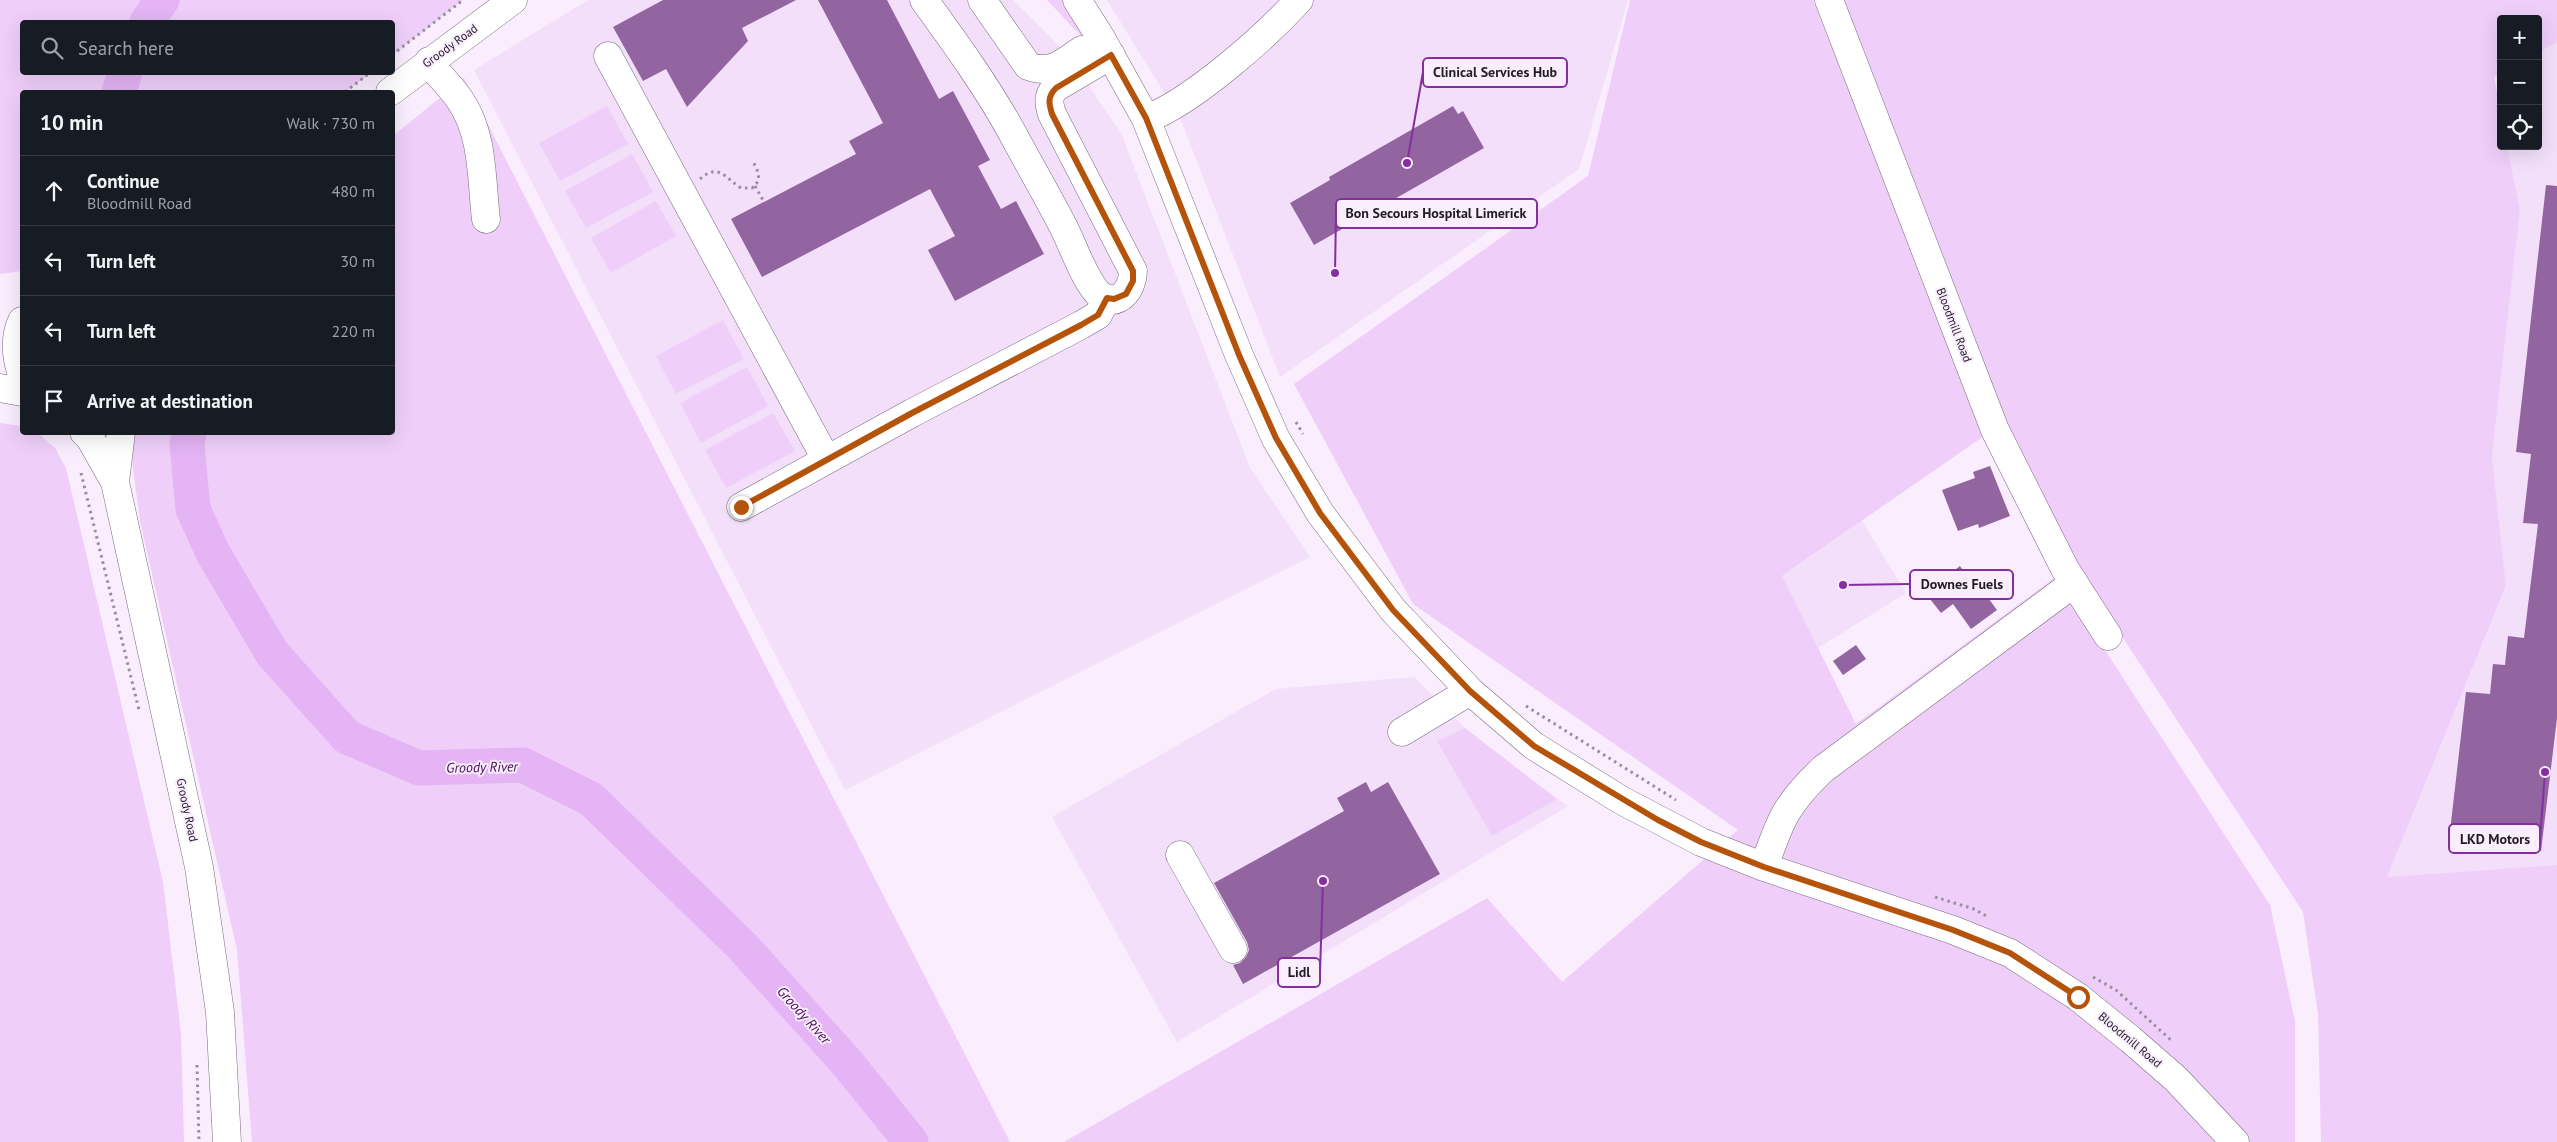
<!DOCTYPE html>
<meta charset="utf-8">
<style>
body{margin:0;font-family:"PT Sans",sans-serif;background:#20242c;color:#f1f3f6}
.controls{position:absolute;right:15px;top:15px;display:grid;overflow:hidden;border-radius:5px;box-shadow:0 5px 20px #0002}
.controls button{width:45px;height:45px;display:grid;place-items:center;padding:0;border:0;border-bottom:1px solid #363941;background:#171b24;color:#f1f3f6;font:25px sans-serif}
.stop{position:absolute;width:15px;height:15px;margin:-11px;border:4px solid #b45309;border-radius:50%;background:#fff}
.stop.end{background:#b45309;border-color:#fff;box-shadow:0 1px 5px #0008}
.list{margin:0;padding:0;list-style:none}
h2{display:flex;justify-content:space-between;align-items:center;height:65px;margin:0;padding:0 20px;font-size:21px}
h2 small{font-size:16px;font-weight:400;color:#9ea1a6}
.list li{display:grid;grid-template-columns:32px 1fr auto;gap:15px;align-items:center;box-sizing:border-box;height:70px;padding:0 20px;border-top:1px solid #363941}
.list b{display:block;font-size:19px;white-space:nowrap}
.list p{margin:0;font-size:16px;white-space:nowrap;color:#9ea1a6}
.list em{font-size:16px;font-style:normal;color:#9ea1a6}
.icon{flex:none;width:28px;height:28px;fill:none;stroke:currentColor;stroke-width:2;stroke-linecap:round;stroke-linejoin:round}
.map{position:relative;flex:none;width:2557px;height:1142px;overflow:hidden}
.search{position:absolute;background:#171b24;box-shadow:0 5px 20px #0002;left:20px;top:20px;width:375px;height:55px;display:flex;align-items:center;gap:12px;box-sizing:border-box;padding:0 18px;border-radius:5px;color:#9ea1a6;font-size:19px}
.panel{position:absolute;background:#171b24;box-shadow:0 5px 20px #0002;left:20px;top:90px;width:375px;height:345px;border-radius:5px}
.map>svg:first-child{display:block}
.built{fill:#f3dffa}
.green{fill:#efcffa}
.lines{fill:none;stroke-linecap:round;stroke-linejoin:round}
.river{stroke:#e4b4f4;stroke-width:35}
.building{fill:#9265a1}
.minor-casing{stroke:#77697c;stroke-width:29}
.path{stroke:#988f9b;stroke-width:3;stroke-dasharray:2.5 4;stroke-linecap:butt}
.minor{stroke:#fff;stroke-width:28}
.route{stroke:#b45309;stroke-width:6}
.labels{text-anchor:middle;stroke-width:4;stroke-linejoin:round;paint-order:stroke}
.street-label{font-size:12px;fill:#211c23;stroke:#f9edfe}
.water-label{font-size:14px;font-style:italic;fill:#470a58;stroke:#f9edfe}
.leader{fill:none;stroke:#842f9e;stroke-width:2}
.callout-dot{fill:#842f9e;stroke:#f9edfe;stroke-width:2}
.callout{fill:#f9edfe;stroke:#842f9e;stroke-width:2}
.callout-label{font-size:14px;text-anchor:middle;font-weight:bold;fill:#211c23}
</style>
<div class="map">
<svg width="2557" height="1142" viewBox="0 0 2557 1142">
<rect width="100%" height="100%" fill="#f9edfe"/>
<path class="built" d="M588 0H1013L1065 52 1121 133 1250 468 1310 557 845 790 474 70Z
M1107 0H1628L1579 169 1280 377 1181 120Z
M2557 42V865L2387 877 2506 587 2492 457 2520 210 2507 146H2538V53Z
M1862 521 1906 593 1818 648 1781 577Z
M1414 677 1465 728 1515 769 1568 806 1177 1042 1052 817 1276 689Z"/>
<path class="green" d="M0 0H463L393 55 392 22H22V72L371 73 345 92H22V271L0 274Z
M1047 0H1066L1083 31 1081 36Z
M1630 0H1813L1984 436 1782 576 1856 724 2057 576 2270 905 2295 1021V1142H1064L1487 898 1562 982 1738 830 1413 604 1294 384 1588 176Z
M1837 0H2557V42L2538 53V19H2501V74L2494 77 2501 113V146H2507L2520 210 2492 457 2506 586 2387 877 2557 865V1142H2321L2318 1014 2303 912 2079 571 2006 426 1937 241Z
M464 78 1010 1142H252L237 950 140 521 130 446 134 433 392 432 393 136Z
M607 106 628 144 560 181 539 143Z
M632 154 653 192 586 228 565 191Z
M656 201 676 236 611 273 591 238Z
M723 320 744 359 676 394 656 356Z
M747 367 768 406 701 443 680 403Z
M773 413 795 451 726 488 705 450Z
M0 423 22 426V432L38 433 55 448 66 468 163 882 181 1033 184 1142H0Z
M1465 728 1557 799 1492 836 1437 741Z"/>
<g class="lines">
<path class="river" d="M147 22 162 0
M119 92 125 72
M189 432 187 445 193 509 213 553 272 653 347 737 419 768 523 765 591 799 742 946 848 1064 911 1142"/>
</g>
<path class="building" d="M663 0H796L742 28 748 41 687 107 666 69 643 81 613 27Z
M818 0H887L939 99 953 91 990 160 978 166 1001 209 1016 201 1044 254 955 301 928 250 955 236 930 189 762 277 731 219 856 154 849 141 883 123Z
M1453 106 1458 114 1463 111 1484 148 1314 245 1290 203 1330 180 1329 177Z
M2546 185 2557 186V718L2541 851 2449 840 2466 692 2490 694 2493 664 2505 665 2508 636 2524 638 2538 524 2523 523 2531 454 2516 452Z
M1990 466 2010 516 1979 528 1978 524 1958 531 1942 490 1975 478 1973 472Z
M1960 566 1966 575 1969 572 1997 610 1971 629 1953 604 1941 613 1930 599 1942 590 1937 584Z
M1856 645 1866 659 1843 675 1833 661Z
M1366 782 1371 792 1388 782 1440 874 1243 984 1233 965 1240 963 1246 957 1249 950 1247 942 1214 883 1344 811 1337 798Z"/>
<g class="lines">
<defs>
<path id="minor" d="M924 0C956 44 988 88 1014 136 1030 166 1047 195 1063 226 1072 243 1086 284 1100 295 1118 310 1133 288 1133 271L1052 114C1049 104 1047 97 1055 88L1111 55
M982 0 1028 66C1052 75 1062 63 1082 50
M1077 0 1101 38 1146 119 1239 355 1276 439 1320 513 1393 610 1470 691 1534 746 1621 800 1701 842 1764 867 1953 930 2010 953 2078 997 2130 1039 2176 1079 2235 1142
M1829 0 1995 430 2065 569 2108 636
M608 56 826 459
M429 61C438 76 451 86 460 100 484 135 481 179 486 219
M390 92 513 0
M1146 119C1192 102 1265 37 1299 0
M22 321C14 338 16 357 22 375
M0 388 22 392
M84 432 90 438 115 482 199 867 220 1012 227 1142
M115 482 121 432
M741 507 912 413 1081 325 1098 315 1107 298
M1402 732 1470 691
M1180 855 1233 949
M1764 867C1780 820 1786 804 1823 769L2074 583"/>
</defs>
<use href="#minor" class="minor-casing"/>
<path class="path" d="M392 55 463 0
M345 92 371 72
M700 179C719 162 726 179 741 188H752C763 180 758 170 752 160
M755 186 764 202
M1296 422 1303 434
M81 473 139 710
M1526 706 1676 800
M1935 897 1974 909 1988 917
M2093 977 2116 990 2173 1042
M197 1065 199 1142"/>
<use href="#minor" class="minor"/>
</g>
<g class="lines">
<path class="route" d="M741 507 912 413 1081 325 1098 315 1107 298 1114 299 1126 294 1133 281V271L1052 114C1049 104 1047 97 1056 88L1111 55 1146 118 1239 355 1276 438 1320 513 1393 610 1470 691 1534 746 1658 820 1701 842 1764 867 1953 930 2010 953 2078 997"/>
</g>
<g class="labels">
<g class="street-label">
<text transform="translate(450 46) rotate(-36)" y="4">Groody Road</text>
<text transform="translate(1954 325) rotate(69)" y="4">Bloodmill Road</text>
<text transform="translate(187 810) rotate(78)" y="4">Groody Road</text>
<text transform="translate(2130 1040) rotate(40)" y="4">Bloodmill Road</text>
</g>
<g class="water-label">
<text transform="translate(482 767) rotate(-1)" y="5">Groody River</text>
<text transform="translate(804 1015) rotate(48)" y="5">Groody River</text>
</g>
</g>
<path class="leader" d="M1407 163L1423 72M1335 273L1336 213M1843 585L1910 584M2545 772L2540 839M1323 881L1320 972"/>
<g class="callout-dot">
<circle cx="1407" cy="163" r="5"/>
<circle cx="1335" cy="273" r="5"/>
<circle cx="1843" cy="585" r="5"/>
<circle cx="2545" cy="772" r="5"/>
<circle cx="1323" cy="881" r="5"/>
</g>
<g class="callout">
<rect x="1423" y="58" width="144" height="29" rx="5"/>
<rect x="1336" y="199" width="201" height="29" rx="5"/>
<rect x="1910" y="570" width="103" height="29" rx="5"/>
<rect x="2449" y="824" width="91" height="29" rx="5"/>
<rect x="1278" y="958" width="42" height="29" rx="5"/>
</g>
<g class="callout-label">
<text x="1495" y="77">Clinical Services Hub</text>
<text x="1436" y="218">Bon Secours Hospital Limerick</text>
<text x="1962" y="589">Downes Fuels</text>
<text x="2495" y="844">LKD Motors</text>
<text x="1299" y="977">Lidl</text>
</g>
</svg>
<div class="controls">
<button>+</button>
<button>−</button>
<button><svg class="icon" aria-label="locate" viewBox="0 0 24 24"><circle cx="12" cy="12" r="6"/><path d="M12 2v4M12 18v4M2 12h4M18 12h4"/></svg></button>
</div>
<div class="stop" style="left:2078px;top:997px"></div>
<div class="stop end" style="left:741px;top:507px"></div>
<div class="search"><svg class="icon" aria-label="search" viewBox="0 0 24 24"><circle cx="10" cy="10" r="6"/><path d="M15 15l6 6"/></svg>Search here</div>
<section class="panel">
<h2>10 min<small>Walk · 730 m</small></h2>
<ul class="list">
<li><svg class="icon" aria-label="ahead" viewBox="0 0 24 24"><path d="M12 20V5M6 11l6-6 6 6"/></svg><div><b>Continue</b><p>Bloodmill Road</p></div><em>480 m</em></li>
<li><svg class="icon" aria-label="left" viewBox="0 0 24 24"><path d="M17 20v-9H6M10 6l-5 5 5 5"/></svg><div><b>Turn left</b></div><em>30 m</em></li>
<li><svg class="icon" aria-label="left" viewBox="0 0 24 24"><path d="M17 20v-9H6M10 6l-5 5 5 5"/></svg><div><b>Turn left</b></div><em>220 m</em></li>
<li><svg class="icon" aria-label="arrive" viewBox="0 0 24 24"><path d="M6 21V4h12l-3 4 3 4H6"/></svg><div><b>Arrive at destination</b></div></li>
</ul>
</section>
</div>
